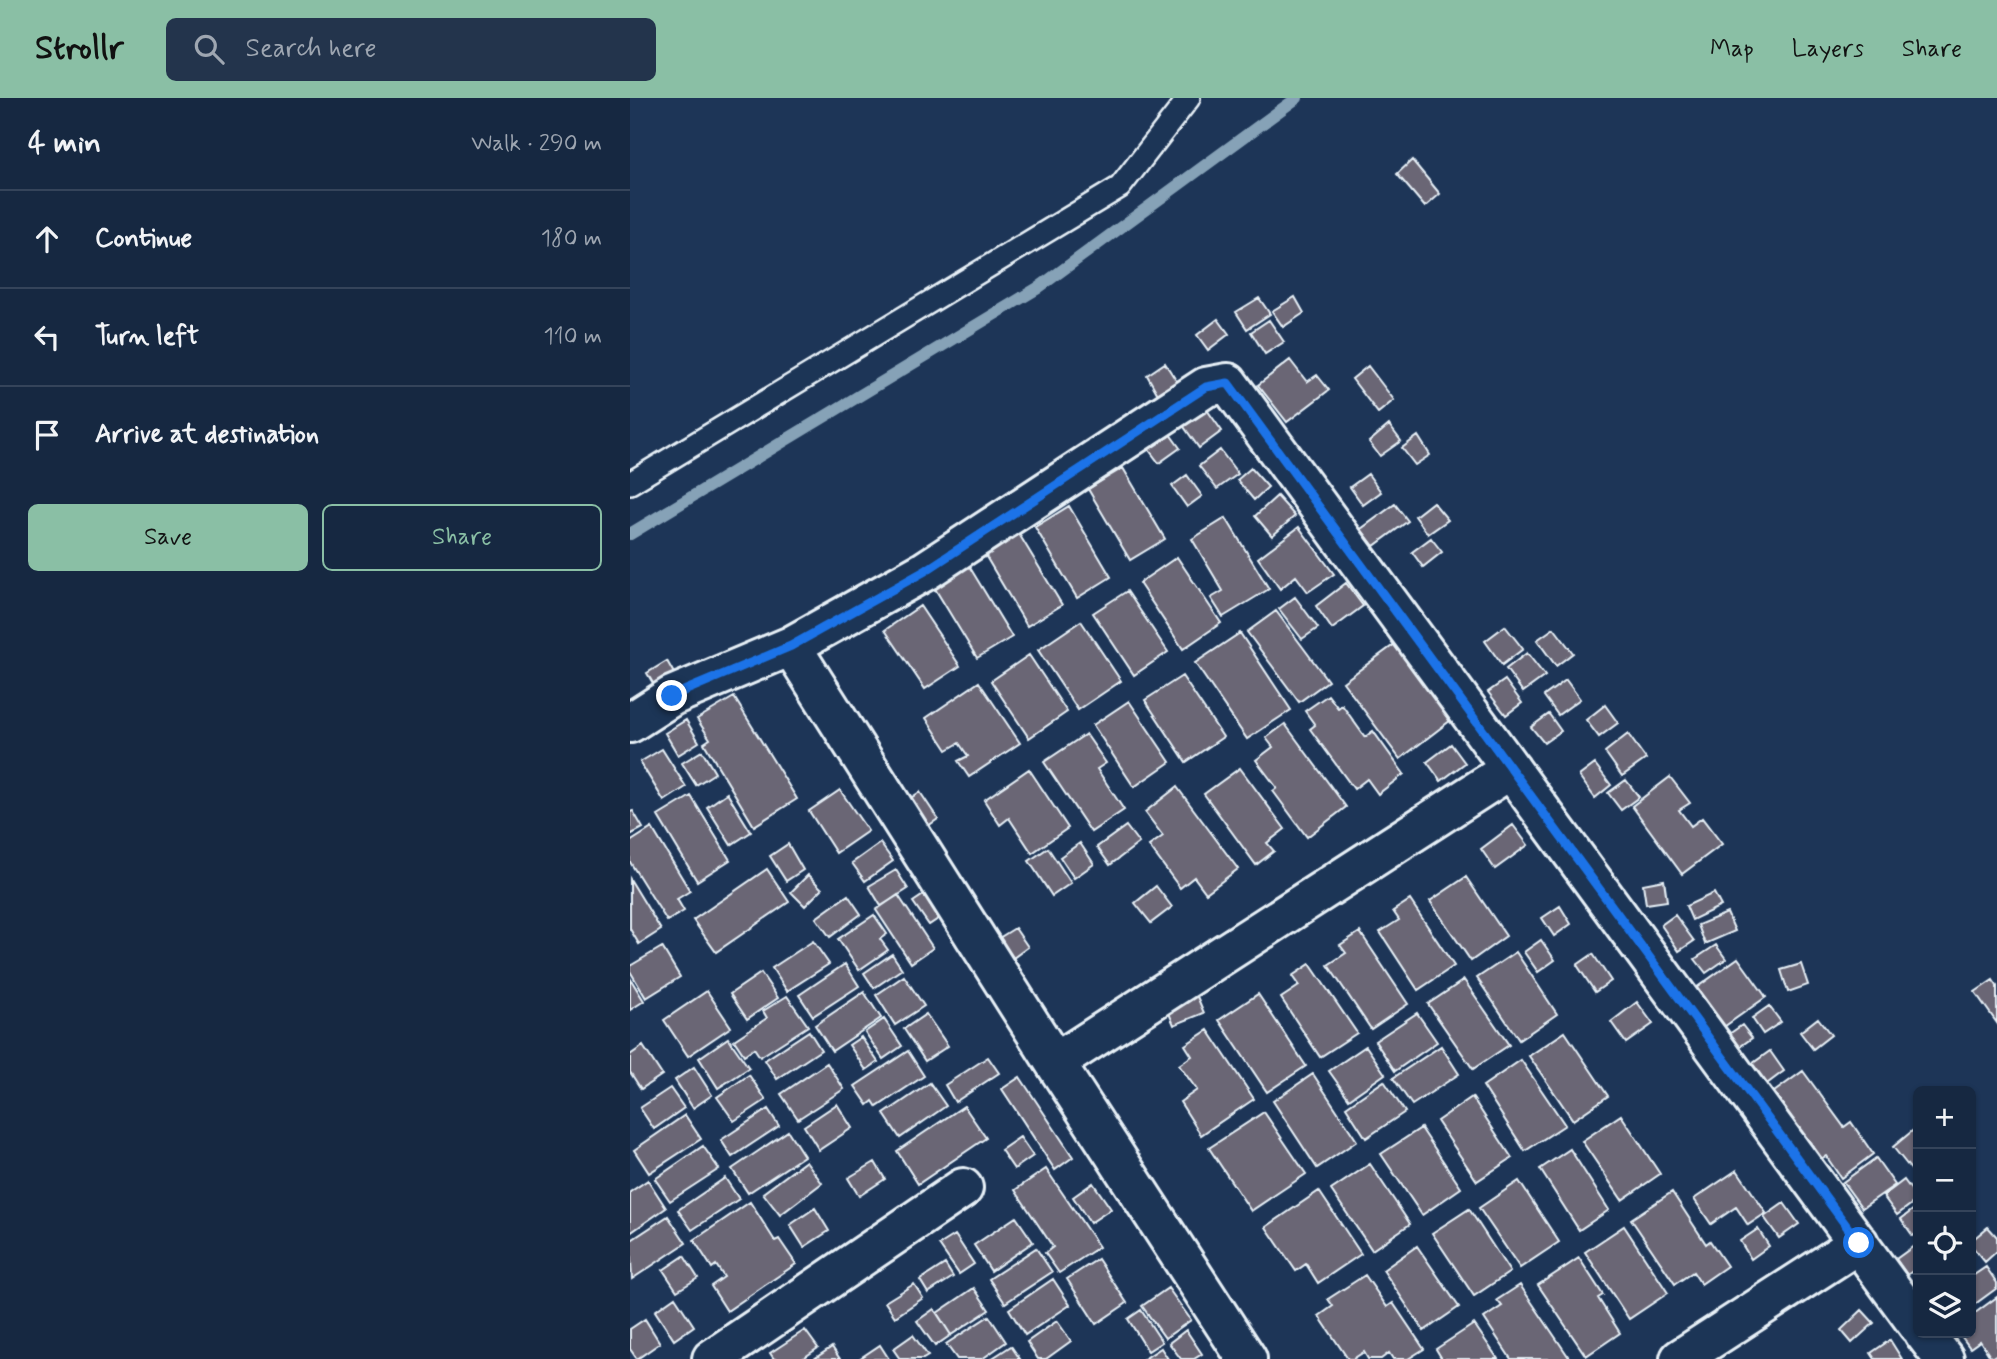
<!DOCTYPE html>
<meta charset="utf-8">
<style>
body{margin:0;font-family:Mynerve,sans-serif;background:#23344c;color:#f1f3f6}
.controls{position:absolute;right:21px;bottom:21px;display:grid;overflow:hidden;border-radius:10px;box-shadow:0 2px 5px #0004}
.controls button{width:63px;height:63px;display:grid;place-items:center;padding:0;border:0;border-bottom:2px solid #35445a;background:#162841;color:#f1f3f6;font:35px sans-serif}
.stop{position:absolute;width:21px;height:21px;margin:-16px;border:5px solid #1a73e8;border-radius:50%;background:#fff}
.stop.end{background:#1a73e8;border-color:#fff;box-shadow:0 2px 7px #0008}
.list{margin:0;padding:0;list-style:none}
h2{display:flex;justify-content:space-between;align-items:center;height:91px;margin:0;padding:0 28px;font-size:30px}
h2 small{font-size:23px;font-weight:400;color:#9ea6b1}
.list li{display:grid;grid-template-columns:46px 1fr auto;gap:21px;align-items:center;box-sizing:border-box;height:98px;padding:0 28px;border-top:2px solid #35445a}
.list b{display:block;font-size:26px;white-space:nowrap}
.list em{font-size:23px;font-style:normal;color:#9ea6b1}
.actions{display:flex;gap:14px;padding:21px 28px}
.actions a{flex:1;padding:16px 0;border:2px solid #8abfa5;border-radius:10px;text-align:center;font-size:24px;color:#8abfa5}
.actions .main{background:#8abfa5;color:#111}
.icon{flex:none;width:38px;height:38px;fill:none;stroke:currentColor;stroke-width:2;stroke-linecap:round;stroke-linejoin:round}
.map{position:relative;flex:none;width:1367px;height:1261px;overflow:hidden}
header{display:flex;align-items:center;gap:42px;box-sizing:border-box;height:98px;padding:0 35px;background:#8abfa5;color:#111}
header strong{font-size:33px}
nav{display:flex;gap:38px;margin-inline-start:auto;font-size:24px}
.search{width:490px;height:63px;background:#23344c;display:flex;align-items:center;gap:18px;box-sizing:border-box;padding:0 24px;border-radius:10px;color:#9ea6b1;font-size:26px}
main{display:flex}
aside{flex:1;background:#162841}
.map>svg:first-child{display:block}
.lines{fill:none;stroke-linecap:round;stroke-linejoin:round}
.stream{stroke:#86a2b7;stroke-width:12}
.building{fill:#6a6675;stroke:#e8f1f8;stroke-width:2}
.lane-casing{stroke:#e8f1f8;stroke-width:26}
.street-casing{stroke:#e8f1f8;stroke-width:44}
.lane{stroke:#1d3557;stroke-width:21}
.street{stroke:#1d3557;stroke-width:38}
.route{stroke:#1a73e8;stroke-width:9}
</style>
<header>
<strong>Strollr</strong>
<div class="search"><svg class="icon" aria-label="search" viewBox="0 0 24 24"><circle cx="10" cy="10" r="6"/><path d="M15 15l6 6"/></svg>Search here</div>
<nav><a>Map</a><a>Layers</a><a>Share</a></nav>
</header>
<main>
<aside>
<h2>4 min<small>Walk · 290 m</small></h2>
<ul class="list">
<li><svg class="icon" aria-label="ahead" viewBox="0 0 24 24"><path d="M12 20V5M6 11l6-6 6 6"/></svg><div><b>Continue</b></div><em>180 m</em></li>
<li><svg class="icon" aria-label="left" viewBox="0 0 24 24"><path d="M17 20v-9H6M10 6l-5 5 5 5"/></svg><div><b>Turn left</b></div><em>110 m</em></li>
<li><svg class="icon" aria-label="arrive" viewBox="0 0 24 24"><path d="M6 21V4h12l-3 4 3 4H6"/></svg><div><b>Arrive at destination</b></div></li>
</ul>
<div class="actions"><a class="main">Save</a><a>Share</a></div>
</aside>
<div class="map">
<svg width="1367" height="1261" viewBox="0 0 1367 1261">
<rect width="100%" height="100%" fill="#1d3557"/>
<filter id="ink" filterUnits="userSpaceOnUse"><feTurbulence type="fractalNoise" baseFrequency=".0143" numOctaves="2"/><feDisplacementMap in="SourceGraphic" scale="14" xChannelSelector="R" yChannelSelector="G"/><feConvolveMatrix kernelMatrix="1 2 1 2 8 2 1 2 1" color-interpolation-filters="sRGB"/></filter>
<g filter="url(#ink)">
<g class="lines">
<path class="stream" d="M0 436 408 190 667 0"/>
</g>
<path class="building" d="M782 62 810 96 795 109 767 76Z
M665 199 674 215 653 229 642 213Z
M629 200 640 216 617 231 606 214Z
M588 221 599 236 578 252 567 237Z
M639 222 654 244 635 256 621 234Z
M660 262 677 284 687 277 699 292 657 324 628 287Z
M535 265 549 287 530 300 517 277Z
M738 268 764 302 748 315 722 281Z
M575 309 592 333 569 350 552 326Z
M759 327 771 343 750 358 739 344Z
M537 332 550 350 529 365 516 348Z
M788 338 800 357 785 367 772 350Z
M590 352 608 376 587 391 569 368Z
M493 370 535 441 500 462 458 391Z
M621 370 638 389 624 402 607 382Z
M738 376 751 394 733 407 720 389Z
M557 377 572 398 557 409 542 388Z
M647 398 665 418 642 438 625 418Z
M803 404 818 422 798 436 785 418Z
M765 406 778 423 744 448 731 431Z
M439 408 481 479 447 500 405 429Z
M596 420 639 491 593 519 581 500 593 493 562 441Z
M669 429 704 476 678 494 666 478 650 491 628 460Z
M389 436 432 507 397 528 355 457Z
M801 440 812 454 793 469 782 454Z
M547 459 591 525 553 551 509 485Z
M339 468 382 539 347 560 304 489Z
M716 485 733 508 702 531 686 508Z
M497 493 538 554 504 577 463 515Z
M665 499 688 530 672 541 649 511Z
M290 508 330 568 295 591 255 532Z
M646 513 698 583 669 604 617 534Z
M451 523 491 583 448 612 408 552Z
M875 528 893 551 872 567 855 543Z
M924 530 943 555 926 568 907 542Z
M610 535 661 612 617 641 565 565Z
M765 546 821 622 770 661 713 584Z
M897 555 915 578 893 594 876 571Z
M399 557 437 614 399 640 361 583Z
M37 563 46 579 27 592 17 575Z
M552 578 593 639 556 664 515 602Z
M875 582 892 605 876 617 858 594Z
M936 582 950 601 928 617 914 598Z
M349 584 390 645 339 679 328 663 338 658 329 645 317 652 296 620Z
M698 597 708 610 712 607 735 639 743 633 774 676 748 696 737 681 724 691 680 631 685 627 675 613Z
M104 599 167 701 124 728 74 645 80 641 67 621Z
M499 603 540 664 504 689 463 627Z
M975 607 988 625 969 639 956 622Z
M919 616 931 633 914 645 901 629Z
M56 622 69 644 48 657 35 635Z
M655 626 716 709 677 739 643 693 647 690 626 662 643 649 636 640Z
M456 636 476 665 467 671 494 712 461 734 414 664Z
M998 636 1016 661 992 678 975 654Z
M821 646 835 665 811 683 797 664Z
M32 651 56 689 34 703 10 664Z
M72 653 85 675 66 687 52 665Z
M965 666 981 687 965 700 949 678Z
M610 670 655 731 637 745 644 753 626 767 574 696Z
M399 671 438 730 402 755 379 720 370 727 354 702Z
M1040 679 1060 705 1049 712 1061 728 1072 720 1092 746 1052 776 1002 708Z
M996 682 1009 699 991 712 978 695Z
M547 689 608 771 576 795 564 779 550 790 519 748 533 738 515 714Z
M210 692 238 733 206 755 179 713Z
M290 694 308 721 292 732 273 705Z
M97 695 121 734 101 747 77 709Z
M61 698 100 762 67 783 28 718Z
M3 713 13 730 0 737V714Z
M883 727 898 747 865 771 851 751Z
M496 728 509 745 480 767 467 749Z
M22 730 60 793 47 801 54 813 37 823 0 764V744Z
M250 745 263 763 235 783 222 765Z
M450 745 464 766 444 780 430 759Z
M158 746 173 772 156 783 140 758Z
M418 750 441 785 422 798 399 763Z
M137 771 159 804 86 854 63 822Z
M266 772 278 791 251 808 239 788Z
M178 777 192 791 175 808 161 794Z
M836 779 876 838 841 863 800 803Z
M0 781 31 832 9 846 0 831Z
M1034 782 1037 803 1016 806 1013 786Z
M526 788 542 809 521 825 505 805Z
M1084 795 1091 808 1062 822 1056 808Z
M295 796 311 819 299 827 283 804Z
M218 797 231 816 200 839 186 820Z
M268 797 303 850 281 865 246 812Z
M780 802 824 868 788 892 750 834 769 822 763 813Z
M930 808 941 826 924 838 912 820Z
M1097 815 1105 833 1075 846 1068 827Z
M244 817 257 836 250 841 258 852 229 872 208 841Z
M1045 817 1064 843 1049 853 1031 827Z
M385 830 398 849 383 860 369 840Z
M730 834 778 906 741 931 698 867 716 855 710 847Z
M911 842 925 862 908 874 894 854Z
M183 843 199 866 157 893 142 870Z
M1086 847 1096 861 1076 875 1065 861Z
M32 849 50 879 16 900 0 873V868Z
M886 854 927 916 889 942 847 880Z
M262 856 272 871 244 890 234 875Z
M963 856 981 883 965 894 947 867Z
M1108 860 1136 899 1091 931 1059 895Z
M215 866 229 888 183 918 169 897Z
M680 866 727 935 690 959 651 900 669 888 662 878Z
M1171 866 1178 887 1158 894 1151 872Z
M131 875 148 900 117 921 100 896Z
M274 878 294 908 265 927 246 897Z
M0 880 14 903 0 912Z
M834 882 879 947 843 971 798 906Z
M1363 882 1367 888V925L1345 894Z
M77 893 101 929 58 958 34 922Z
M234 894 251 920 202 953 185 927Z
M566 896 574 915 544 927 536 908Z
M628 896 676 968 637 994 589 922Z
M157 898 178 928 130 959 124 950 114 957 104 942 137 920 133 913Z
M1007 904 1023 926 996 945 981 924Z
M1139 908 1151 924 1133 936 1122 920Z
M787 915 807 944 765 973 745 943Z
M296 916 318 948 295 963 274 931Z
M1188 920 1201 937 1183 951 1170 934Z
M254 921 272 948 253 961 235 934Z
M1112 927 1122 940 1101 955 1092 941Z
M578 932 624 1001 571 1037 550 1004 567 992 549 967 562 958 555 947Z
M179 933 191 952 147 981 135 962Z
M935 934 978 998 943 1022 899 958Z
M231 939 248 964 236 972 219 947Z
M98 940 119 970 88 990 69 960Z
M13 948 32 977 11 991 0 974V957Z
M736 948 755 976 719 1001 699 973Z
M811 948 829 976 782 1007 763 980Z
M278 953 294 978 247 1009 243 1003 238 1007 225 988Z
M1140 953 1154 973 1134 988 1119 968Z
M358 959 369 975 325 1004 315 987Z
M891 962 935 1027 895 1053 853 988Z
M197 965 214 991 168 1021 151 996Z
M64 969 82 997 63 1010 45 982Z
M1173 973 1214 1029 1221 1024 1243 1056 1211 1080 1196 1058 1189 1062 1163 1026 1165 1025 1144 994Z
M683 976 727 1043 687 1070 643 1003Z
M119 977 136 1002 104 1023 87 999Z
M390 979 443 1059 425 1072 372 991Z
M754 983 775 1014 736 1040 716 1009Z
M300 985 316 1008 270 1040 254 1016Z
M40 990 54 1010 24 1031 10 1010Z
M842 999 882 1060 847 1083 807 1023Z
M207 1006 222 1030 189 1052 174 1028Z
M334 1008 356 1040 288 1086 267 1053Z
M138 1011 149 1028 102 1059 91 1042Z
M634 1014 676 1076 621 1113 579 1050Z
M55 1017 71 1041 19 1075 4 1052Z
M991 1017 1030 1076 992 1102 952 1043Z
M1287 1029 1288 1031 1287 1079 1263 1049Z
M791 1030 831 1090 792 1117 751 1056Z
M158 1033 174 1058 118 1095 102 1071Z
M390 1039 403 1058 384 1071 371 1052Z
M73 1048 89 1071 40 1103 25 1081Z
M940 1051 979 1112 949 1132 910 1071Z
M1246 1060 1265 1087 1232 1110 1213 1084Z
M176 1063 192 1085 150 1117 133 1095Z
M245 1064 255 1081 229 1098 218 1080Z
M740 1066 780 1126 742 1152 701 1092Z
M416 1071 469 1149 429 1175 415 1155 423 1149 385 1092Z
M1107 1072 1136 1115 1118 1127 1106 1109 1081 1126 1064 1101Z
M95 1080 109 1101 62 1132 48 1112Z
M18 1082 36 1110 0 1135V1094Z
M1274 1082 1288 1101 1267 1117 1253 1098Z
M889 1083 929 1144 890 1170 849 1110Z
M463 1085 481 1111 460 1125 443 1099Z
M689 1093 731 1156 688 1185 676 1166 666 1173 636 1129Z
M1042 1094 1076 1146 1080 1143 1097 1168 1071 1186 1063 1174 1045 1186 1001 1121Z
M120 1104 145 1143 149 1141 166 1166 97 1213 81 1188 94 1179 86 1167 82 1170 64 1142Z
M1154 1105 1169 1126 1149 1140 1134 1119Z
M1288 1108V1134L1283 1138 1271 1121Z
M185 1110 199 1133 174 1149 160 1127Z
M839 1111 880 1174 844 1198 802 1135Z
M38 1118 56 1145 2 1181 0 1143Z
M386 1119 403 1144 361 1173 344 1147Z
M994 1128 1038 1195 999 1221 955 1154Z
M1358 1129 1367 1139V1153L1355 1164 1341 1147V1143Z
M1128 1131 1139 1148 1121 1161 1110 1143Z
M325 1137 344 1166 329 1176 309 1147Z
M787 1148 829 1209 794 1233 753 1172Z
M1284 1148 1288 1154V1169L1277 1177 1266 1161Z
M406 1150 422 1174 375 1205 359 1181Z
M54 1158 68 1180 47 1193 33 1172Z
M949 1160 973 1197 968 1200 990 1235 956 1258 908 1187Z
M468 1161 497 1205 466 1226 437 1181Z
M315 1166 323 1179 298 1195 290 1182Z
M1356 1169 1367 1185V1190L1341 1209V1179Z
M735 1177 757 1209 763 1205 794 1251 778 1261H763L759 1255 751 1261H738L734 1254 723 1261H718L689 1218 703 1208 698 1201Z
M423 1181 440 1207 395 1237 379 1211Z
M284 1186 293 1200 265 1219 255 1204Z
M890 1187 940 1261H881L854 1220 872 1208 867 1202Z
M344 1190 359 1212 321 1237 307 1215Z
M538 1190 561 1222 535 1240 512 1208Z
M45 1199 64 1228 44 1242 25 1213Z
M1367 1199V1256L1361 1260 1350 1243 1340 1250 1329 1235H1341V1218Z
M304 1211 321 1237 305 1248 287 1223Z
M511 1212 532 1244 518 1253 498 1221Z
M1232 1212 1244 1225 1222 1245 1211 1232Z
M359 1218 376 1244 352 1261H327L316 1246Z
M15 1221 30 1245 7 1261 0 1251V1231Z
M427 1223 441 1243 416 1261H408L397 1244Z
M844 1226 868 1261H812L806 1251Z
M175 1232 188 1250 172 1261H144L140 1255Z
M556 1232 572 1256 564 1261H551L539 1245Z
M283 1237 298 1258 293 1261H270L263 1251Z
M1260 1242 1272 1261H1245L1241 1255Z
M250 1247 259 1261H229Z
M381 1248 390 1261H361Z
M202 1249 210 1261H184Z
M531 1250 538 1261H514Z"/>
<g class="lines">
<defs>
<path id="lane" d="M0 385 490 89 559 0"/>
<path id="street" d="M161 548 425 965 617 1261
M0 625 42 598 161 548 295 473 576 289 598 285 1288 1227
M425 965 881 671
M1294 1235 1314 1261
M82 1261 333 1090
M1050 1261 1229 1145"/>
</defs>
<use href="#lane" class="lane-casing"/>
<use href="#street" class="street-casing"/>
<use href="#lane" class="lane"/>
<use href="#street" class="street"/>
</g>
</g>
<g class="lines" filter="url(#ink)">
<path class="route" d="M42 598 161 548 295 473 576 289 598 285 1229 1145"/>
</g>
</svg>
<div class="controls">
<button>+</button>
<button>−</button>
<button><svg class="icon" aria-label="locate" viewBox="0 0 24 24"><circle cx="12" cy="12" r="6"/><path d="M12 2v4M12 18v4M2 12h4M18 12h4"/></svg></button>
<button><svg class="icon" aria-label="layers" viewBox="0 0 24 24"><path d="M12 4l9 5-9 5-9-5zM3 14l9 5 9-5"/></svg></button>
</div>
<div class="stop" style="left:1229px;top:1145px"></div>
<div class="stop end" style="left:42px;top:598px"></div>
</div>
</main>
